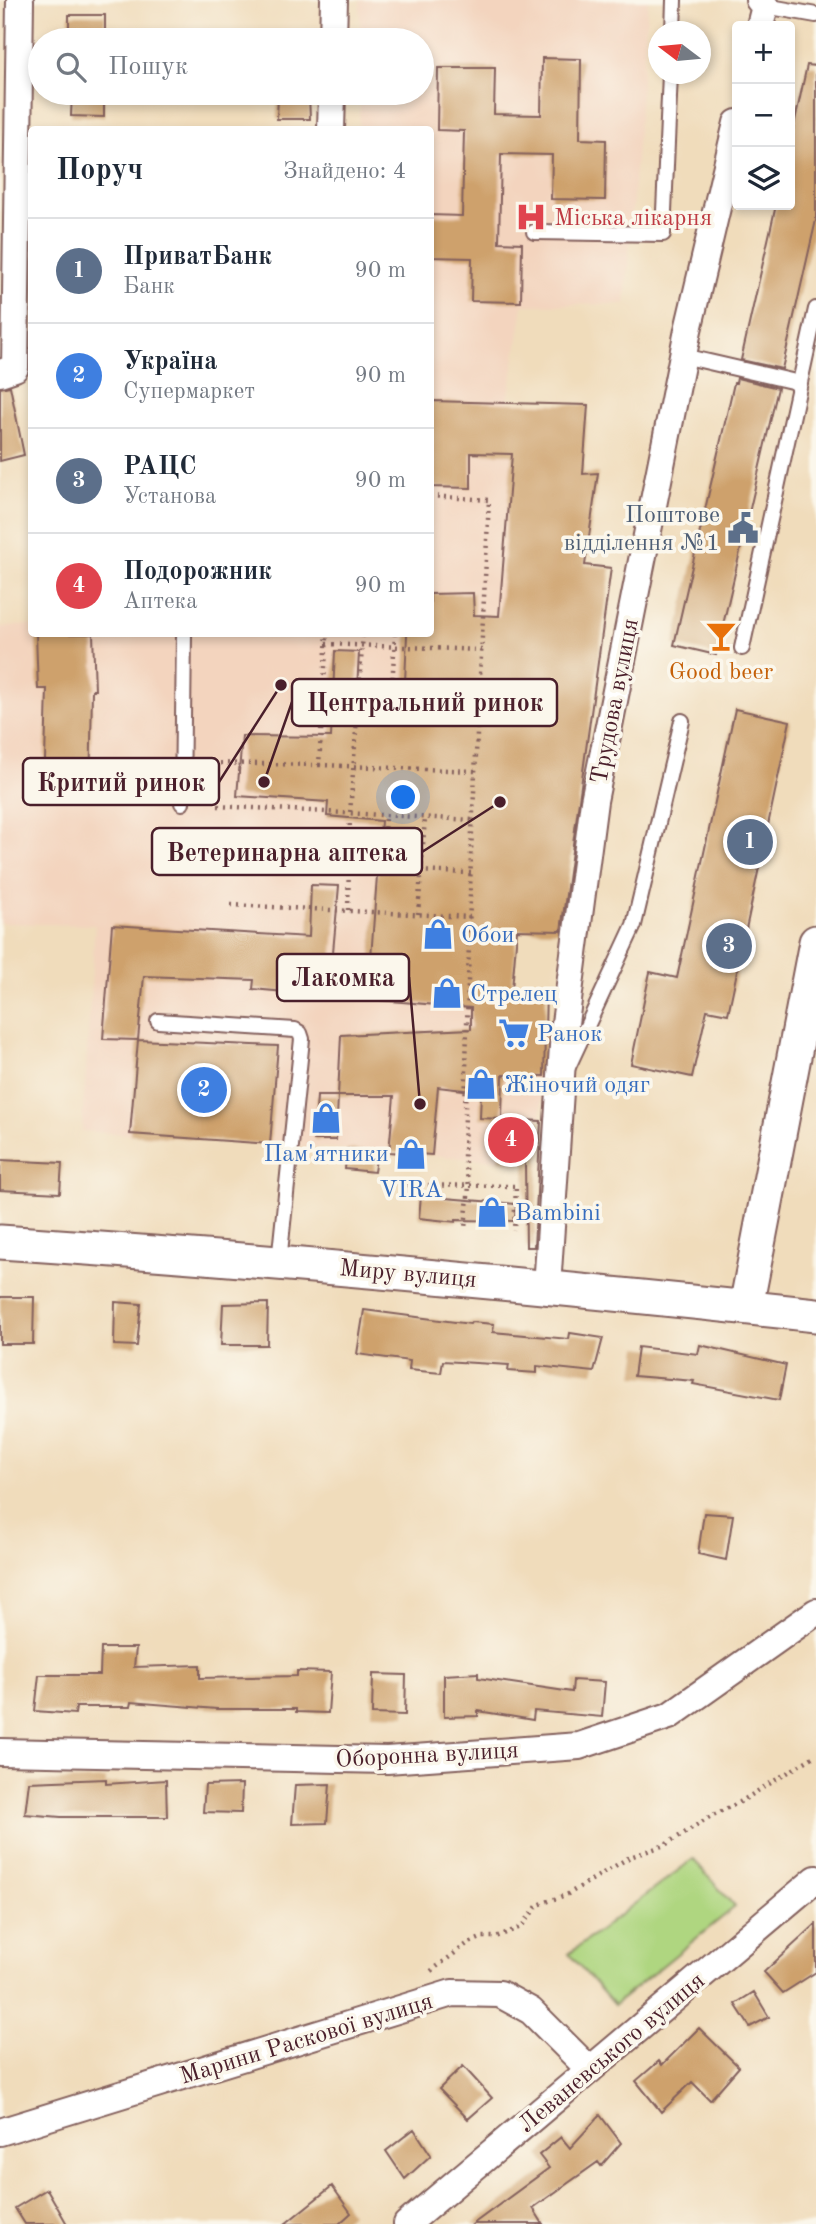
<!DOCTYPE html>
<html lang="uk">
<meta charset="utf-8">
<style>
body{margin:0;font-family:"Old Standard TT",serif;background:#f6f6f7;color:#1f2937}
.controls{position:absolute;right:21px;top:21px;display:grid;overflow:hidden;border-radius:7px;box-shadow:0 4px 10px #0003}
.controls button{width:63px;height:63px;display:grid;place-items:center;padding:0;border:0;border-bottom:2px solid #e0e1e3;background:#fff;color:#1f2937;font:35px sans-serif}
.compass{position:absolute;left:648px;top:21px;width:63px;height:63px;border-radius:50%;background:#fff;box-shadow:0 4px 10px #0003;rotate:286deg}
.you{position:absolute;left:404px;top:798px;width:24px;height:24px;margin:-18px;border:5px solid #fff;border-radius:50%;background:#1a73e8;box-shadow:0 0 0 10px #1a73e833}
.badge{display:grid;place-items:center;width:46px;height:46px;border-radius:50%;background:#d93025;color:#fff;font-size:23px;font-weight:700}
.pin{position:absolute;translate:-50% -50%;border:4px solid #fff;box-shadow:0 2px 7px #0006}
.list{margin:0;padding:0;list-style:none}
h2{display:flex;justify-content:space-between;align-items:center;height:91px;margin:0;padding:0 28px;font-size:30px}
h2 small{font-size:23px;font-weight:400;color:#747a83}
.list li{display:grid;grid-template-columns:46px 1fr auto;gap:21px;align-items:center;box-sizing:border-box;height:105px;padding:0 28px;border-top:2px solid #e0e1e3}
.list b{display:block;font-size:26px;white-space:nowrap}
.list p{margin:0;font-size:23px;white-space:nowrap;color:#747a83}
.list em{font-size:23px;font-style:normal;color:#747a83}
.icon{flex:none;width:38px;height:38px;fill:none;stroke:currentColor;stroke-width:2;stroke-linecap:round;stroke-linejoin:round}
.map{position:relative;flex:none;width:816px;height:2224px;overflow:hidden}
.search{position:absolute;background:#fff;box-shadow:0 4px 10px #0003;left:28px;top:28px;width:406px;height:77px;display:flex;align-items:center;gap:18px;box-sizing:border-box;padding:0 24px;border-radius:38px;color:#747a83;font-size:26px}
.panel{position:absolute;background:#fff;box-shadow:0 4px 10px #0003;left:28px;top:126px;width:406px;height:511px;border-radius:7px}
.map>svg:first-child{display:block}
.built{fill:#f3d4be}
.green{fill:#afd680;stroke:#7c7a56;stroke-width:2}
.building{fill:#cea16c}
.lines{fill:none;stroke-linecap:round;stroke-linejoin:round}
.service-casing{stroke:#84615d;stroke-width:18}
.minor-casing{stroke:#84615d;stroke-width:30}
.tertiary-casing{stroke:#84615d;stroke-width:37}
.path{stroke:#84615d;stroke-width:4.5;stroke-dasharray:2 5;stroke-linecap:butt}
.service{stroke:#fff;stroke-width:14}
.minor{stroke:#fff;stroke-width:26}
.tertiary{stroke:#fff;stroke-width:33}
.labels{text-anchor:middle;stroke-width:7;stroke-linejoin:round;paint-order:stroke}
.health-label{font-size:24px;fill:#be3a42;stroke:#fbf7ec;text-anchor:start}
.service-label{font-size:24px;fill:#4e5e75;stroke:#fbf7ec;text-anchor:end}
.food-label{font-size:24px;fill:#c56008;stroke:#fbf7ec}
.street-label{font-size:24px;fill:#4a1f2b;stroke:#fbf7ec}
.shop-label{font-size:24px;fill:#366cbe;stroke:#fbf7ec;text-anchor:start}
.leader{fill:none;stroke:#4a1f2b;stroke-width:2.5}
.callout-dot{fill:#4a1f2b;stroke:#fbf7ec;stroke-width:2.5}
.callout{fill:#fbf7ec;stroke:#4a1f2b;stroke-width:2.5}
.callout-label{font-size:26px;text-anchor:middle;font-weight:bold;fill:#4a1f2b}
</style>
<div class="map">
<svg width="816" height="2224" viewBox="0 0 816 2224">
<rect width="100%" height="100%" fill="#fbf7ec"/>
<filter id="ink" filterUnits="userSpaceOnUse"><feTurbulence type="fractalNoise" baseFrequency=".0143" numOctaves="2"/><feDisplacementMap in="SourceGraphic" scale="14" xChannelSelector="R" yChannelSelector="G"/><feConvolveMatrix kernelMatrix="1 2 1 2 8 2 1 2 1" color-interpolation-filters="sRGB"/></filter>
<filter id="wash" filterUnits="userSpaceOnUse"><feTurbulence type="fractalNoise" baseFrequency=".00686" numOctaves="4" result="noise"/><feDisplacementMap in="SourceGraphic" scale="28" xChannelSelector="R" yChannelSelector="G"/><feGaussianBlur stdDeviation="1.57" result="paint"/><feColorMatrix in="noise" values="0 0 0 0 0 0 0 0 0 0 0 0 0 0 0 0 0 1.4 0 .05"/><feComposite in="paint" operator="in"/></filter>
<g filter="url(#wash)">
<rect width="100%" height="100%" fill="#f0dcbb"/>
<path class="built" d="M360 0H648L625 304 523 305 508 402 588 405 583 464 525 819 512 990H546L539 1163 82 1131 95 925 0 923V627L31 625 32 634H430V130L359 129 360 93H422V40H360Z"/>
<path class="green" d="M693 1859 735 1907 614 2005 569 1954Z"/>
<g id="blocks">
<path class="building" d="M69 15H105V40H69Z
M542 58 581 59 580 139 606 140 605 200 551 199 552 155 501 154 499 242 522 243 521 302 471 301 472 258 430 257V215L462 216 464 131 437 130 438 68H495L494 114 541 115Z
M807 65 816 66V220L782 369 741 360 776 205H790V144Z
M72 93H104V117L71 116Z
M309 95 310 119H277L278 96Z
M737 378 778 388 716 655 674 645 734 383H736Z
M10 386 24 455 0 461V388Z
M430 401 588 405 583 474 598 473 585 565 611 568 561 931 517 930 512 990H546L544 1076 503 1075 502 1119 480 1118 481 1092 438 1087 432 1155 389 1152 394 1096H338L341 1035 471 1029V1008L368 999 381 821 327 816 328 802 237 796 242 736 331 737 335 651 359 652 356 708 404 707 407 634H430V594L473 593 474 615 499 616 512 454 471 453V488L430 487Z
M36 634H93L95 690H92L90 796 44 795 47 689H38Z
M735 709 790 721 728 1014 707 1010 692 1077 631 1064 650 972 677 978Z
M311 885 339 886 329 996 253 989 254 980 144 976 138 1040 103 1039 112 925 309 937Z
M138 1040 278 1046 270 1144 130 1134Z
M317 1096H338L336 1140H314Z
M502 1119 541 1121 534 1247H526L525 1162 499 1160Z
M347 1149 377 1152 374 1172 345 1169Z
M0 1160 62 1163 60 1193 0 1190Z
M421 1196 516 1204 515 1221 456 1220V1222L419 1218Z
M0 1297H34L33 1344H0Z
M115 1302 141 1304 137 1346 114 1345Z
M268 1303 267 1345H221L223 1304Z
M364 1310 470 1324 471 1322 494 1324 493 1332 569 1339 570 1333 603 1338 594 1372 537 1366V1373L508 1371 509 1365 443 1361 441 1373 409 1370 410 1361 357 1354Z
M700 1345 786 1365 779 1400 693 1384 694 1381 634 1376 638 1347 698 1354Z
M704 1513 733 1515 726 1560 698 1554Z
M101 1648H136L134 1667 200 1665V1678L297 1676V1671L331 1672 328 1713 296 1712V1709H217L131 1702 130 1707H76L75 1714 35 1711 39 1675H100Z
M478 1673V1678L572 1692 573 1680 605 1682 602 1717 534 1711 533 1720 478 1711V1716L444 1717V1675Z
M373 1674 406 1675 405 1715 372 1714Z
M106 1779V1784L166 1780 167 1817H61L25 1814 29 1782Z
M242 1784 241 1813 203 1812 205 1785Z
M330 1784 327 1823 292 1824 295 1785Z
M816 1924V1972L783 1993 764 1972Z
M754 1992 769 2017 750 2027 735 2004Z
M699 2028 739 2067 710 2100 692 2082 661 2112 636 2081 659 2061 662 2065Z
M463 2066 492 2098 468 2119 439 2089Z
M600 2115 621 2143 601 2166 598 2162 533 2208 543 2224H473L549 2168 539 2155 561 2137 570 2148Z
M414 2129 431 2155 405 2179 386 2151Z
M332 2186 351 2213 339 2224H285Z
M47 2189 67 2224H25L15 2208Z"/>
</g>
</g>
<g filter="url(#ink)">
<use href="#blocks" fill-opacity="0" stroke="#84615d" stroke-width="2"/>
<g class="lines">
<defs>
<path id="service" d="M765 6 816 15
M673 32 674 0
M534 232 663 234 670 74
M683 356 800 383
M742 648 816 309
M182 803 184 634
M158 1021 295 1030 300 1033 302 1039 279 1262
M568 1067 634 925 682 721"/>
<path id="minor" d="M759 0 765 6 760 26
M333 40 334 0
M331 130 332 93
M0 373 15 368 20 0
M547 1287 564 1031 594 801 688 330 737 123
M0 1752 387 1760 579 1746 669 1716 816 1612
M0 2132 452 1993 500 1994 531 2011 590 2070
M407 2224 816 1879"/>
<path id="tertiary" d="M0 1242C273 1260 544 1286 816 1315
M746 1307 816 942"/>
</defs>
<use href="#service" class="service-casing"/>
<use href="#minor" class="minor-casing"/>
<use href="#tertiary" class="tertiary-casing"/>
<path class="path" d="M430 496 489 500 471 851 464 1157 469 1186 465 1228
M395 634 391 708 478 712
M326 644 482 650
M206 763 319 765 327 634
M319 765 475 771
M218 806 472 820
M301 867 471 873
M382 870 385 816
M231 905 470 917
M348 910 350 814 363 634
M418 914 425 818
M393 1185 516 1186 514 1231
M431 1971 467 1944 483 1937H496L521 1927 538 1905 568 1894 630 1857 665 1845 711 1816 740 1802 816 1755"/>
<use href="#service" class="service"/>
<use href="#minor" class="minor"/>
<use href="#tertiary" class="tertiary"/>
</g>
</g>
<defs>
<symbol id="hospital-bare" viewBox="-9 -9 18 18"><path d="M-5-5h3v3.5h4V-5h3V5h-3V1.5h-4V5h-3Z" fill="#e0444e" stroke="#fbf7ec" stroke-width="2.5" paint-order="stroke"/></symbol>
<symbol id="civic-bare" viewBox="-9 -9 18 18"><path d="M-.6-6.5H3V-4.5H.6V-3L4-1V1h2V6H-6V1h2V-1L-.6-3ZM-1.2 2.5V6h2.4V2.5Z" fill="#5c6f8a" stroke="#fbf7ec" stroke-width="2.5" paint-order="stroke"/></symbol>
<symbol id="bar-bare" viewBox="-9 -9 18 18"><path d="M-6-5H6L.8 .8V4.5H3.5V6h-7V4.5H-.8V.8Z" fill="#e8710a" stroke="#fbf7ec" stroke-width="2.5" paint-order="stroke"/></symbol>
<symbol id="shop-bare" viewBox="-9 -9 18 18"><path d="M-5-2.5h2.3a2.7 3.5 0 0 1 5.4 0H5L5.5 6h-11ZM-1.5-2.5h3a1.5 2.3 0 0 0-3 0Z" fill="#3f7fe0" stroke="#fbf7ec" stroke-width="2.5" paint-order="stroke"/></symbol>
<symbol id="supermarket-bare" viewBox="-9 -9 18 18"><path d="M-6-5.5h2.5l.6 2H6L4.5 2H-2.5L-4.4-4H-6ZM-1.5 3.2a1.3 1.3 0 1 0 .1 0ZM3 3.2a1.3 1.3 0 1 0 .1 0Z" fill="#3f7fe0" stroke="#fbf7ec" stroke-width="2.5" paint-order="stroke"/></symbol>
</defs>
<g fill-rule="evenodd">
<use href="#hospital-bare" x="509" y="195" width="44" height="44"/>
<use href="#civic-bare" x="721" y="506" width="44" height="44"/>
<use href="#bar-bare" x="699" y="614" width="44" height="44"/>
<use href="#shop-bare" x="416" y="912" width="44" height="44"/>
<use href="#shop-bare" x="425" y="971" width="44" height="44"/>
<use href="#supermarket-bare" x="492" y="1011" width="44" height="44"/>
<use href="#shop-bare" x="459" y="1062" width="44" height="44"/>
<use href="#shop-bare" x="304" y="1096" width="44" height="44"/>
<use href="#shop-bare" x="389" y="1132" width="44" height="44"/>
<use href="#shop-bare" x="470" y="1190" width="44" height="44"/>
</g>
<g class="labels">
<g class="health-label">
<text x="554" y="225">Міська лікарня</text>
</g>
<g class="service-label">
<text x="720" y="522">Поштове<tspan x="720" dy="28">відділення №1</tspan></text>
</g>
<g class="food-label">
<text x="721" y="679">Good beer</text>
</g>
<g class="street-label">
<text transform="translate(614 701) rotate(-79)" y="8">Трудова вулиця</text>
<text transform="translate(408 1273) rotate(5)" y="8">Миру вулиця</text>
<text transform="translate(427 1754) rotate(-3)" y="8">Оборонна вулиця</text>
<text transform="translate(306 2038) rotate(-17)" y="8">Марини Раскової вулиця</text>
<text transform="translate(611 2052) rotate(-40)" y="8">Леваневського вулиця</text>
</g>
<g class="shop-label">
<text x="461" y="942">Обои</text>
<text x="470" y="1001">Стрелец</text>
<text x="537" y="1041">Ранок</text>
<text x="504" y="1092">Жіночий одяг</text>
<text x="326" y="1161" text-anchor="middle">Пам'ятники</text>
<text x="411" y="1197" text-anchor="middle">VIRA</text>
<text x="515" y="1220">Bambini</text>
</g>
</g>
<path class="leader" d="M264 782L292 702M281 685L219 782M500 802L422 852M420 1104L409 977"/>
<g class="callout-dot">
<circle cx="264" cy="782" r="7"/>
<circle cx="281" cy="685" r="7"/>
<circle cx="500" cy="802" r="7"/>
<circle cx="420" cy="1104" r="7"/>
</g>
<g class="callout">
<rect x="292" y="679" width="265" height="47" rx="7"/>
<rect x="23" y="758" width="196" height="47" rx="7"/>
<rect x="152" y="828" width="270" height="47" rx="7"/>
<rect x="277" y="954" width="132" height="47" rx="7"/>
</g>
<g class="callout-label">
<text x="425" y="711">Центральний ринок</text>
<text x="121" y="791">Критий ринок</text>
<text x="287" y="861">Ветеринарна аптека</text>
<text x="343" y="986">Лакомка</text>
</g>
</svg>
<div class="controls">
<button>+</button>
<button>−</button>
<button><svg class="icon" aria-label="layers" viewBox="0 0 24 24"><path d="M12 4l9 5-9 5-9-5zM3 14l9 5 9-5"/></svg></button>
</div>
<svg class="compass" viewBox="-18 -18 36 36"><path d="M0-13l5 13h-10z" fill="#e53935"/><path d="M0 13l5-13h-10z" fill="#747a83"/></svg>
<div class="you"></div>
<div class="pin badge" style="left:750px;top:842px;background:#5c6f8a">1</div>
<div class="pin badge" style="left:204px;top:1090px;background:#3f7fe0">2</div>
<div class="pin badge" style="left:729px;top:946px;background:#5c6f8a">3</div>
<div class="pin badge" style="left:511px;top:1140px;background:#e0444e">4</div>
<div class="search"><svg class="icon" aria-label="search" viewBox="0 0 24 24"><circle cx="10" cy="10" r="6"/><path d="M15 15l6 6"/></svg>Пошук</div>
<section class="panel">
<h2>Поруч<small>Знайдено: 4</small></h2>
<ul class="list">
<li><span class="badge" style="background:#5c6f8a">1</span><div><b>ПриватБанк</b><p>Банк</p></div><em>90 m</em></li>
<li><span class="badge" style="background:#3f7fe0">2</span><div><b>Україна</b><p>Супермаркет</p></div><em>90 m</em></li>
<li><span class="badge" style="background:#5c6f8a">3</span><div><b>РАЦС</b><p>Установа</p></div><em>90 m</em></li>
<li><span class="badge" style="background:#e0444e">4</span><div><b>Подорожник</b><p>Аптека</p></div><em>90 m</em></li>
</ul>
</section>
</div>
